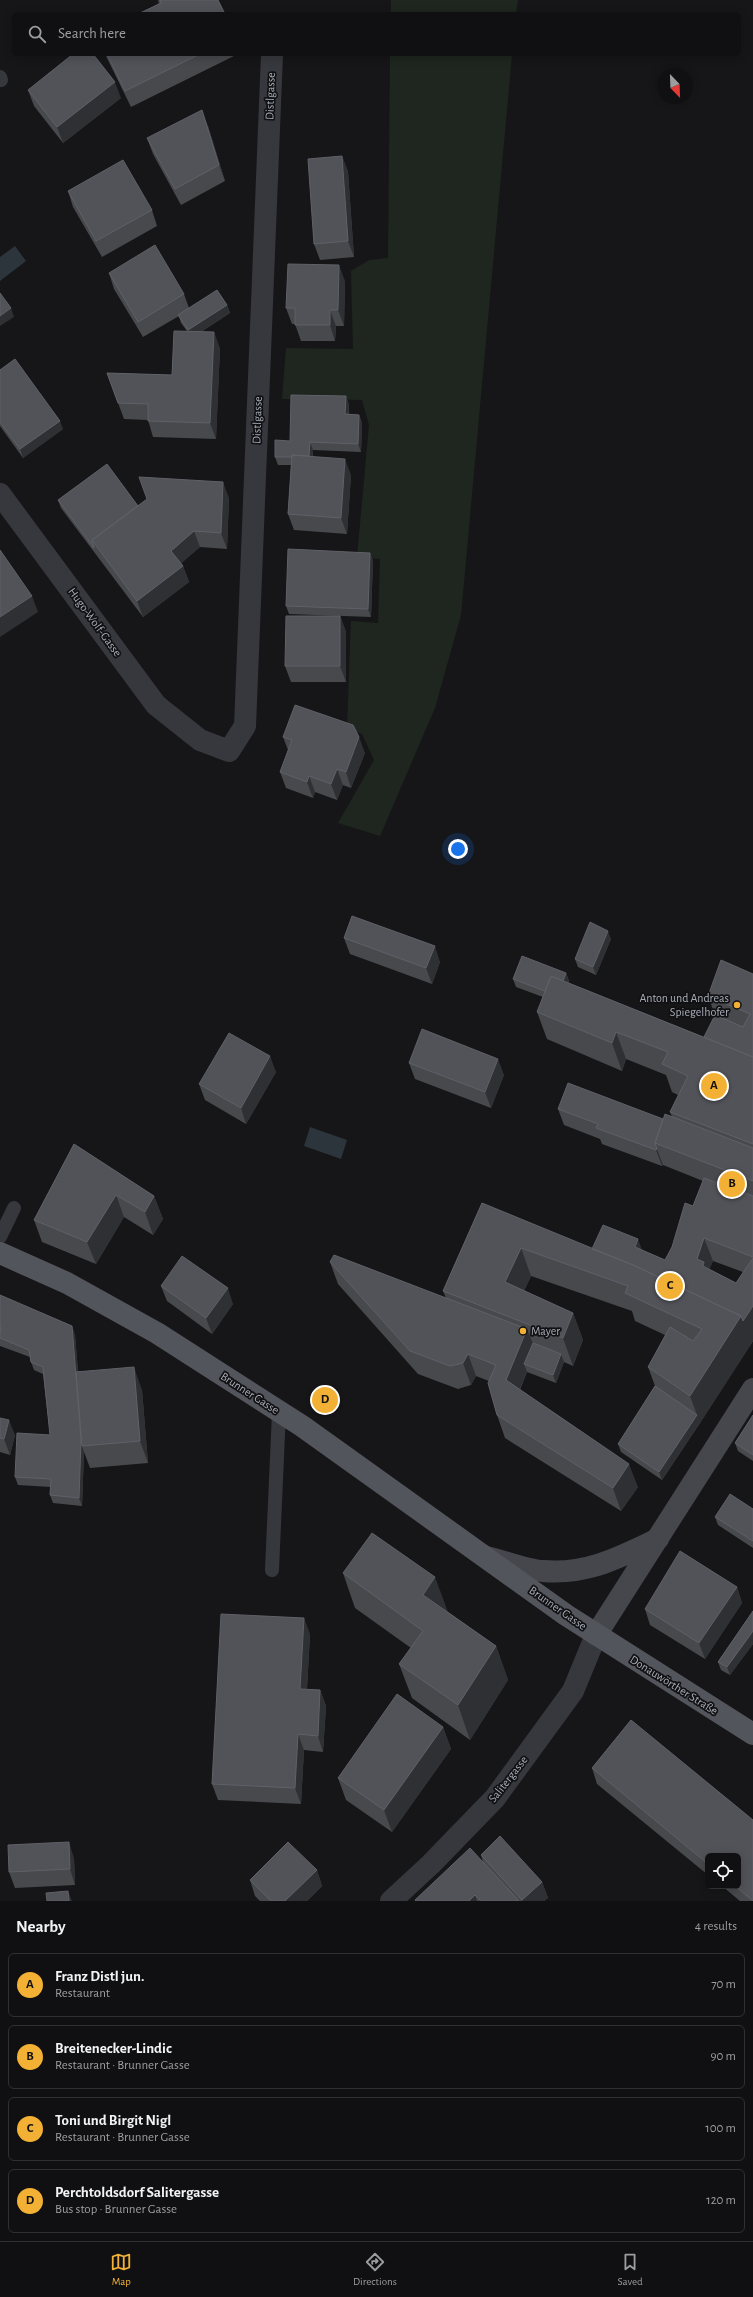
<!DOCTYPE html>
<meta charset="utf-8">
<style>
body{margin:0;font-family:"Alegreya Sans",sans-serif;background:#1e1e20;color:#f1f3f6}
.controls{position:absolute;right:12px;bottom:12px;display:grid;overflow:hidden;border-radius:6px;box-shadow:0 2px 10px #0003}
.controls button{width:36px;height:36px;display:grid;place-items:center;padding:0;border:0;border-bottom:1px solid #303032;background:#101012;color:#f1f3f6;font:20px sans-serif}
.compass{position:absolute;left:657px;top:68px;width:36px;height:36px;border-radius:50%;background:#101012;box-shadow:0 2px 10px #0003;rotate:157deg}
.you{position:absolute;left:458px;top:849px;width:14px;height:14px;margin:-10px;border:3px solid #fff;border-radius:50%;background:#1a73e8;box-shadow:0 0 0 6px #1a73e833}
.badge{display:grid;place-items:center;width:26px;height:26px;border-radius:50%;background:#f2b134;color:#111;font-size:13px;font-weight:700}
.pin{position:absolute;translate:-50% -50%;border:2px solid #fff;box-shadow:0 1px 4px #0006}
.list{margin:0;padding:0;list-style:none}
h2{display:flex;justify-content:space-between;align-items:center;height:52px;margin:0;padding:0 16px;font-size:17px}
h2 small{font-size:13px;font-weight:400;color:#9c9d9f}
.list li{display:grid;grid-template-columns:26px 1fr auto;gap:12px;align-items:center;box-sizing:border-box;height:64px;margin:0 8px 8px;padding:0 8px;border:1px solid #303032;border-radius:6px}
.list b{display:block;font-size:15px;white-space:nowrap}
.list p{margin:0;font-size:13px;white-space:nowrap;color:#9c9d9f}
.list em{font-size:13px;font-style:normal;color:#9c9d9f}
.icon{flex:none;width:22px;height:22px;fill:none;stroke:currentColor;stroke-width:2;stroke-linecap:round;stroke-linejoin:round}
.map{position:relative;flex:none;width:753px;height:1901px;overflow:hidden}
.search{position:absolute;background:#101012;box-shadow:0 2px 10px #0003;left:12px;right:12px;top:12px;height:44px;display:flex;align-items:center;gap:10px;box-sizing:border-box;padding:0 14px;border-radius:6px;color:#9c9d9f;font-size:15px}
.sheet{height:340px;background:#101012}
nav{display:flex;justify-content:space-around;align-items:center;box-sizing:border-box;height:56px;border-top:1px solid #303032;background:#101012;font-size:11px;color:#9c9d9f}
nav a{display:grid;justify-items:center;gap:2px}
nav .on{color:#f2b134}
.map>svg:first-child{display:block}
.green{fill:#1e261f}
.water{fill:#2c353c}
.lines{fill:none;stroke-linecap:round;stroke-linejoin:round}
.service{stroke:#37383d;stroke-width:14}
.minor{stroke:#37383d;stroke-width:22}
.secondary{stroke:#45474d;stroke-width:22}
.primary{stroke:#53555c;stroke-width:22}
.wall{fill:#47494d;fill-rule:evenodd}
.shaded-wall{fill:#2f3033}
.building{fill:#525359;stroke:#5f6168}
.poi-dot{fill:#f2b134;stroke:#111113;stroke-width:1.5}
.labels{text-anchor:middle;stroke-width:3.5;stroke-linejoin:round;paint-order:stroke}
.street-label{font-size:12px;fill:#a8adb8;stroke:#111113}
.poi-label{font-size:12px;fill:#a8adb8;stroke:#111113;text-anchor:end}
</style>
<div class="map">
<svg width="753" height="1901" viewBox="0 0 753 1901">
<rect width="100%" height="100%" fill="#161618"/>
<path class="green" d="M391 0H518L516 14H391Z
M390 54H512L461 615 435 708 380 836 338 823 374 760 362 734 347 728 351 621 378 623 380 559 357 557 369 425 362 400 282 399 286 348 353 349 351 271 369 260 388 258Z"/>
<path class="water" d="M15 246 26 261 0 281V257Z
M310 1127 347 1140 341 1159 304 1146Z"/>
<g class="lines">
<path class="service" d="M0 77 1 80
M0 1237 14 1208
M272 1570 279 1412"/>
<path class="minor" d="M0 494 156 705 200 740 229 751 245 726 272 54
M391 1901 431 1864 495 1798 573 1691 596 1635"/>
<path class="secondary" d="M486 1557C505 1561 525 1570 543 1571 587 1575 620 1557 658 1539
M596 1635 753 1389"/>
<path class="primary" d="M0 1253 67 1283 157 1333 302 1426 566 1615 753 1734"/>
</g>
<path class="wall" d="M158 0H218L159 4Z
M105 54H238L131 107Z
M28 90 121 98 63 143 34 106Z
M208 126 225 181 181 205 153 154 147 138Z
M342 156 348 172 354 257 320 260 314 244Z
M68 191 152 210 157 226 102 257 73 207Z
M109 273 184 294 189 308 227 305 230 313 201 332 220 348 216 439 153 437 148 420 124 419 107 373 172 375 187 331 181 323 179 316 143 337 114 289Z
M345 281 344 326H336L335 341H301L295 324H292L286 308Z
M0 370 63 429 23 458 0 426Z
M346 396 349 405V414L359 415 362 423 361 452 313 450V456L351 475 347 534 294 530 288 514 291 465H278L275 457 290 441Z
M229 498 227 549 200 547 181 563 183 566 189 582 143 617 61 508 58 500 138 506Z
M370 553 373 561 371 617 289 614 286 606Z
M340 616 346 632V682H291L285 666Z
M283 737 365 753 351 788 343 785 337 800 315 792 313 798 286 788 280 772 288 750Z
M344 938 440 962 432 984 350 954Z
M611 939 596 975 578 967 575 959Z
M566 973 569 981V983L704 1037 715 1015 708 996 753 974V1341L700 1423 662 1480 621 1452 618 1444 655 1386 648 1367 665 1335 635 1321 632 1311 531 1276 524 1291 573 1313 583 1340 573 1366 564 1362 556 1383 527 1372 520 1390 638 1487 621 1511 505 1438 497 1415 489 1381 476 1376 471 1385 458 1389 418 1374 338 1284 330 1262 446 1298 443 1291 482 1203 592 1249 642 1250 665 1260 693 1206 703 1181 663 1165 662 1166 602 1144 600 1139 564 1125 558 1109 663 1119 672 1117 670 1112 678 1095 672 1092 666 1075 626 1059 622 1071 547 1039 537 1012 543 997 516 987 513 979ZM713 1261 743 1272 736 1283 709 1269Z
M409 1063 504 1075 491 1108 415 1079Z
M276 1072 246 1124 205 1100 199 1084Z
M74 1144 154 1196 163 1219 153 1235 124 1217 96 1264 42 1242 34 1220Z
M161 1286 233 1304 212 1334 167 1301Z
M0 1295 72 1326 75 1335 78 1371 142 1390 148 1463 90 1468 84 1452 82 1506 53 1503 50 1495 51 1487 18 1485 15 1477 50 1435 43 1374 34 1370 31 1362 30 1357 0 1346Z
M753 1415V1461L738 1451 735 1443Z
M0 1418 15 1435 10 1455 0 1452Z
M753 1509V1548L718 1525 715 1517Z
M343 1573 448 1612 496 1646 508 1680 470 1740 412 1698 399 1664 411 1648 355 1608Z
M737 1587 742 1603 705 1659 650 1625 645 1609Z
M753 1611V1644L730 1675 721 1670 718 1662Z
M310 1634 307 1689 320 1690 326 1706 323 1752 304 1750 301 1804 218 1800 212 1784Z
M443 1727 451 1749 392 1832 346 1800 338 1778Z
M592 1768 753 1820V1901H740L722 1886H738L708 1856V1875L597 1784Z
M481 1855 542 1882 548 1898 544 1901H415V1900L483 1862Z
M74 1858 75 1885 15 1888 9 1872Z
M317 1870 322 1886 307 1901H260L255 1896 250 1880Z"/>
<path class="shaded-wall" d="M115 82 121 98 63 143 57 127Z
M202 110 208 126 225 181 219 165Z
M342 156 348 172 354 257 348 241Z
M339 265 345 281 344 326 338 310Z
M227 305 230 313 191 338 188 330Z
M11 308 14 317 0 326V316Z
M330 310 336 326 335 341 330 325Z
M214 332 220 348 216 439 210 423Z
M346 396 349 405 348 423 345 414Z
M359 415 362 423 361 452 358 444Z
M60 421 63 429 23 458 20 449Z
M310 442 313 450 312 466 309 458Z
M345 459 351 475 347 534 341 518Z
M223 482 229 498 227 549 221 533Z
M194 531 200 547 177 567 171 551Z
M370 553 373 561 371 617 368 609Z
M183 566 189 582 143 617 137 601Z
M32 596 38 612 0 637V617Z
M340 616 346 632V682L340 666Z
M359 737 365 753 351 788 346 772Z
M337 769 343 785 337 800 331 784Z
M309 776 315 792 313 798 307 782Z
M608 931 611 939 596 975 593 967Z
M435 946 440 962 432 984 426 968Z
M566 973 569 981 561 1003 558 995Z
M616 1032 626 1059 622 1071 612 1043Z
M270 1056 276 1072 246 1124 241 1108Z
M498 1059 504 1075 491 1108 485 1092Z
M657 1149 663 1165 662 1166 656 1150Z
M116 1195 124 1217 96 1264 87 1242Z
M154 1196 163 1219 153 1235 145 1212Z
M704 1238 713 1261 708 1273 697 1259Z
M638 1239 646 1261 635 1247Z
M521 1248 531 1276 515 1310 505 1282Z
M228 1288 233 1304 212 1334 206 1318Z
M753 1306V1341L700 1423 662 1480 659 1472 697 1415 690 1396 741 1316Z
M573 1313 583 1340 573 1366 563 1338Z
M72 1326 75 1335 84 1447V1445L82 1446 84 1452 82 1506 79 1498Z
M527 1329 536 1351 524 1364 527 1372 514 1403 506 1380Z
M468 1354 476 1376 471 1385 463 1363Z
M561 1354 564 1362 556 1383 553 1375Z
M134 1367 142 1390 148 1463 140 1441Z
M9 1420 15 1435 10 1455 4 1439Z
M629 1464 638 1487 621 1511 613 1488Z
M435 1577 448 1612 435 1629 423 1595Z
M737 1587 742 1603 705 1659 699 1643Z
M304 1618 310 1634 306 1705 300 1689Z
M753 1631V1644L730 1675 727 1667Z
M496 1646 508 1680 470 1740 458 1705Z
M320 1690 326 1706 323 1752 318 1736Z
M443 1727 451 1749 392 1832 384 1810Z
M298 1734 304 1750 301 1804 295 1788Z
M69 1842 74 1858 75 1885 70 1869Z
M317 1870 322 1886 307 1901H285Z
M542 1882 548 1898 544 1901H523L522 1900Z
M68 1891 72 1901H69Z
M475 1895 477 1901H469Z"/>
<path class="building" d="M160 0H218L225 14H138L161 3Z
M73 54H93L115 82 57 127 28 90Z
M107 54H200L125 91Z
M202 110 219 165 175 189 147 138Z
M342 156 348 241 314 244 308 159Z
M123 160 152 210 96 241 68 191Z
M155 245 184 294 138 322 109 273Z
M288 264 339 265 338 310H330V325H295V308H286Z
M217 290 227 305 188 330 178 315Z
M0 293 11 308 0 316Z
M174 331 214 332 210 423 148 421V404L118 403 107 373 172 375Z
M15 359 60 421 20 449 0 422V370Z
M291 395 346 396 345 414 359 415 358 444 310 442 309 456 292 455V457H275V440L290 441Z
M292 455 345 459 341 518 288 514Z
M107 464 138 506 92 540 94 548 58 500Z
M139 477 223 482 221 533 194 531 171 551 183 566 137 601 92 540 147 499Z
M288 549 370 553 368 609 286 606Z
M0 550 32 596 0 617Z
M286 616H340V666H285Z
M295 705 353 725 359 737 346 772 337 769 331 784 309 776 307 782 280 772 292 740 283 737Z
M352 916 435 946 426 968 344 938Z
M590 922 608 931 593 967 575 959Z
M522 956 566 973 563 981 551 976 545 991 513 979Z
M721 960 753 974V1057L704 1037 715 1015 743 1027 750 1014 708 996Z
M551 976 753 1057V1144L670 1112 688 1076 662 1064 668 1052 616 1032 612 1043 537 1012Z
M422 1029 498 1059 485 1092 409 1063Z
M229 1033 270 1056 241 1108 199 1084Z
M568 1083 663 1119 655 1143 657 1149 656 1150 596 1128 598 1124 558 1109Z
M665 1114 753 1148V1181L655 1143Z
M74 1144 154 1196 145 1212 116 1195 87 1242 34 1220Z
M704 1178 753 1196V1257L704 1238 697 1259 704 1262 703 1266 736 1283 753 1258V1306L743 1321 741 1316 633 1265 592 1249 603 1225 638 1239 635 1247 665 1260 672 1247 685 1203 693 1206Z
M482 1203 633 1265 741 1316 690 1396 648 1367 670 1327 693 1341 702 1329 625 1293 628 1286 521 1248 505 1282 573 1313 563 1338 443 1291Z
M334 1255 527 1329 506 1380 629 1464 613 1488 497 1415 488 1383 496 1365 468 1354 463 1363 450 1366 410 1351 330 1262Z
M182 1256 228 1288 206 1318 161 1286Z
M0 1295 72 1326 81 1440 79 1498 50 1495 51 1479 15 1477 17 1433 50 1435 43 1367 31 1362 29 1350 0 1338V1331L1 1327H0Z
M533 1343 561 1354 553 1375 524 1364Z
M134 1367 140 1441 82 1446 76 1372Z
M655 1386 697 1415 659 1472 618 1444Z
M753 1415V1455L735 1443Z
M0 1418 9 1420 4 1439 0 1438Z
M730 1494 753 1509V1541L715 1517Z
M372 1533 435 1577 423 1595 496 1646 458 1705 399 1664 423 1631 343 1573Z
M680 1551 737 1587 699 1643 645 1609Z
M753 1611V1631L727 1667 718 1662Z
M221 1614 304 1618 300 1689 320 1690 318 1736 298 1734 295 1788 212 1784Z
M397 1694 443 1727 384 1810 338 1778Z
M631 1720 753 1820V1901L735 1886H738V1856H708V1864L592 1768Z
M500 1836 542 1882 522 1900 481 1855Z
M69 1842 70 1869 9 1872 8 1845Z
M288 1842 317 1870 285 1901H271L250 1880Z
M470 1848 519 1901H481L475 1895 469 1901H416L415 1900Z
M68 1891 69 1901H47L46 1893Z"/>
<g class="poi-dot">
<circle cx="737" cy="1005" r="4"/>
<circle cx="523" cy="1331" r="4"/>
</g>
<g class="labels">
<g class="street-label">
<text transform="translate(270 96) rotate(-88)" y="4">Distlgasse</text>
<text transform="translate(257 420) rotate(-88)" y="4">Distlgasse</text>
<text transform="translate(95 622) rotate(54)" y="4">Hugo-Wolf-Gasse</text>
<text transform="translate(250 1393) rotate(33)" y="4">Brunner Gasse</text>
<text transform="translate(558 1608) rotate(35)" y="4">Brunner Gasse</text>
<text transform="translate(674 1685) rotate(32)" y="4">Donauwörther Straße</text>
<text transform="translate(508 1779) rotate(-52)" y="4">Salitergasse</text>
</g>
<g class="poi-label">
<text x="729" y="1002">Anton und Andreas<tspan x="729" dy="14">Spiegelhofer</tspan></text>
<text x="531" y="1335" text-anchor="start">Mayer</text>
</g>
</g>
</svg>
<div class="controls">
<button><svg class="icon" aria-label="locate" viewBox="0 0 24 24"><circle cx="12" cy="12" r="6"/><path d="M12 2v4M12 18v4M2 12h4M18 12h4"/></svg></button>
</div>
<svg class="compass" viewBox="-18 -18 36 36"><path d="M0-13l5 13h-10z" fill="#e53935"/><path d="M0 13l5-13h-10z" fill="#9c9d9f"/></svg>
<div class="you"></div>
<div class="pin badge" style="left:714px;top:1086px">A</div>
<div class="pin badge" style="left:732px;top:1184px">B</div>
<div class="pin badge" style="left:670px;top:1286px">C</div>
<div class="pin badge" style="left:325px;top:1400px">D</div>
<div class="search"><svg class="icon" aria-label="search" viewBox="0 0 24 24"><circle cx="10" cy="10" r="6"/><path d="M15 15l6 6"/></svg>Search here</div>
</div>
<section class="sheet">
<h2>Nearby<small>4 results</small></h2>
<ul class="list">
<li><span class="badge">A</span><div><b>Franz Distl jun.</b><p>Restaurant</p></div><em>70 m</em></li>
<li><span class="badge">B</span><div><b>Breitenecker-Lindic</b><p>Restaurant · Brunner Gasse</p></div><em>90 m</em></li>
<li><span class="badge">C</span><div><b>Toni und Birgit Nigl</b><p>Restaurant · Brunner Gasse</p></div><em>100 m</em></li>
<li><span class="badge">D</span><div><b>Perchtoldsdorf Salitergasse</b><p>Bus stop · Brunner Gasse</p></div><em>120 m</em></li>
</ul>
</section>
<nav>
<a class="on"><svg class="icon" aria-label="map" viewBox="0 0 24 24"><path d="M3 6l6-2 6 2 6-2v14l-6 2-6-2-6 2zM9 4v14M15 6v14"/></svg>Map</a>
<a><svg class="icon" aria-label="directions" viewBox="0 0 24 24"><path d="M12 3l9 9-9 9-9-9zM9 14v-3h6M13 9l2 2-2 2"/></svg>Directions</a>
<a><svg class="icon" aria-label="saved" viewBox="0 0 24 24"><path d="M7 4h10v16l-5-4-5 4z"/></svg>Saved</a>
</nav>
